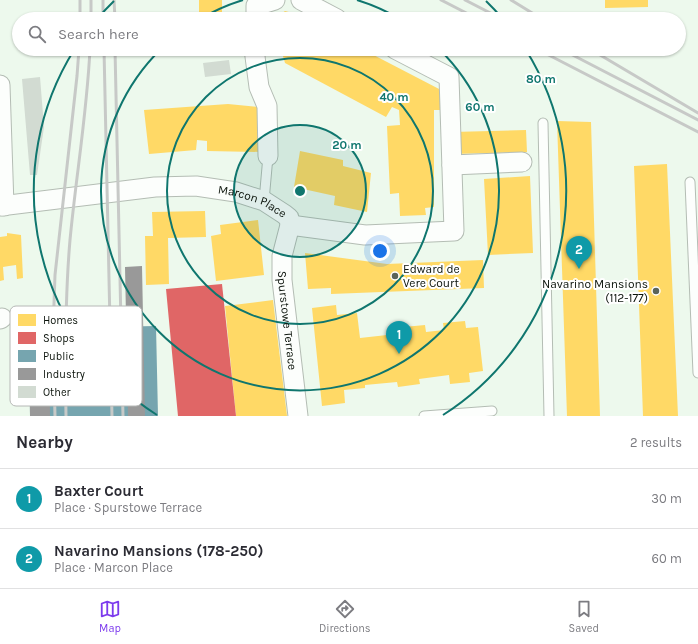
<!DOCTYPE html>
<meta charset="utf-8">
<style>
body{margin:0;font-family:Karla,sans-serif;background:#f7f7f7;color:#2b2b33}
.you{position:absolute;left:380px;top:251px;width:14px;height:14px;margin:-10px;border:3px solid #fff;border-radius:50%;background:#1a73e8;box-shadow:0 0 0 6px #1a73e833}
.badge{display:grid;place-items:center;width:26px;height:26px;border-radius:50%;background:#7c3aed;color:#fff;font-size:13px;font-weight:700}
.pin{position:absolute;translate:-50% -33px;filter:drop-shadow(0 1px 2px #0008)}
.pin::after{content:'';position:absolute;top:21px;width:14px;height:12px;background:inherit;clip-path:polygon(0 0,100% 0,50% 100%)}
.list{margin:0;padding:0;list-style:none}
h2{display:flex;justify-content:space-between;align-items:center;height:52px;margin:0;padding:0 16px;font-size:17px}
h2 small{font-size:13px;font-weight:400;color:#7c7c81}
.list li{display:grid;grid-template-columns:26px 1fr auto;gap:12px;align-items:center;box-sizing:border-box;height:60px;padding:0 16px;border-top:1px solid #e1e1e2}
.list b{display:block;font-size:15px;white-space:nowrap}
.list p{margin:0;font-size:13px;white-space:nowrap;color:#7c7c81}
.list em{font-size:13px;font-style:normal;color:#7c7c81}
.icon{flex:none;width:22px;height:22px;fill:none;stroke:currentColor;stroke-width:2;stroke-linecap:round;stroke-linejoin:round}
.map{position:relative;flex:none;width:698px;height:416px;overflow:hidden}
.search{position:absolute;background:#fff;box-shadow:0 1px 3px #0004;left:12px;right:12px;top:12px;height:44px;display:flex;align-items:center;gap:10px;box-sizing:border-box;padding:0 14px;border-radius:22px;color:#7c7c81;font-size:15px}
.sheet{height:172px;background:#fff}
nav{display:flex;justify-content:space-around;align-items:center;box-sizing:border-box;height:56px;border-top:1px solid #e1e1e2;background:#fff;font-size:11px;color:#7c7c81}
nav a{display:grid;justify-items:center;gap:2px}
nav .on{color:#7c3aed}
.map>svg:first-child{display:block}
.homes{fill:#ffd966}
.shops{fill:#e06666}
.public{fill:#76a5af}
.industry{fill:#999}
.building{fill:#d2dbd2}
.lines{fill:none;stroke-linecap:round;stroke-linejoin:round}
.service-casing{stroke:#b4bdb4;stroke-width:11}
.minor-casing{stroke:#b4bdb4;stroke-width:21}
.service{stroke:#fcfefc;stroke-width:9}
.minor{stroke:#fcfefc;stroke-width:19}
.rail{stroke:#c7c9c7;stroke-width:3}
.ring{fill:none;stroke:#0f766e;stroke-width:2}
.poi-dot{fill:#5a645a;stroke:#fff;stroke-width:1.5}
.labels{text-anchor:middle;stroke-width:4;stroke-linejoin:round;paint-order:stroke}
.street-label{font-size:12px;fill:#0b130b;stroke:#fff}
.poi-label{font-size:12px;fill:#0b130b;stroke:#fff;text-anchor:start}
.key{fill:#fff;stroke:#b6b8b6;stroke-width:1}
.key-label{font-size:11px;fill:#0b130b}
.centre{fill:#0f766e;stroke:#fff;stroke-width:2}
.ring-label{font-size:12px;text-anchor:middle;font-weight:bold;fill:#0f766e;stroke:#fff;stroke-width:4;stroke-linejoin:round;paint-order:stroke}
</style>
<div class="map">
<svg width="698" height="416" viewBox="0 0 698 416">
<rect width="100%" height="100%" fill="#edf9ed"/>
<path class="homes" d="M199 0H222V19H199Z
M605 0H648V7L605 8Z
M285 11 296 14 305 19H274Z
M281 49H362L441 90V110H434V207L425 208 426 215 400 216 399 193 390 194 387 126 400 125 399 110 392 107 386 117 285 63Z
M228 104 258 107 261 152 207 151V141L197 140 196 150 149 154 144 110Z
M557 121 591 122 600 416H567Z
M526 130 527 152 453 154 452 132Z
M300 151 343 160V166L371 173 367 212 334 205 335 196 294 187Z
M667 164 678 416H643L634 166Z
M530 176 533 253 488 255 484 179Z
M205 211 206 237 168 238 169 284 146 285 145 236H153L152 212Z
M258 220 264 275 216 281 211 236 221 234 220 225Z
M7 233 21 235 23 278 17 279 16 265 9 266 3 267 4 280 0 281V237L7 236Z
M305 253 387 264 483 260 484 288 331 294V288L308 289Z
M273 300 287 416H236L225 306Z
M336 305 337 315 357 313 360 338 405 333 404 327 425 325 426 332 444 330 443 323 465 321 466 328 478 327 483 371 469 373 470 382 450 384 449 375 419 379 420 384 398 387 397 382 365 385V388L344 390 345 403 322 406 312 308Z"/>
<path class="shops" d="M222 284 236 416H178L166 289Z"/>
<path class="public" d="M71 308H105V327L156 326 158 416H30L29 333H70Z"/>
<path class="industry" d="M142 266 145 416H128L125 267Z
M29 333H49L50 416H30Z"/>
<path class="building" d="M229 60 231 74 205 77 203 63Z
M40 77 44 127 37 175H30L22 79Z"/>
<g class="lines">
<defs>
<path id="service" d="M543 123 549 416
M690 182 698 373
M264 201 268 156
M424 416 492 411"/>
<g id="minor">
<path d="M301 0 337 19"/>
<path d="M256 19V6L275 0"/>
<path d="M254 49 259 87 267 106 268 156"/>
<path d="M0 85 4 206"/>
<path d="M452 165 522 162"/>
<path id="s1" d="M0 206 155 187 196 186 236 192 264 201 284 214 289 218 290 225 282 256V280L298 416"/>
<path d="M290 225 365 235 454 231 449 77 395 49"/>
<path d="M0 319 2 318"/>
</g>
</defs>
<use href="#service" class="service-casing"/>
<use href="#minor" class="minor-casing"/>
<use href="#service" class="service"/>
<use href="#minor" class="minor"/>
<path class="rail" d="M103 0V19
M114 0 115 19
M441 0 478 19
M465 0 502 19
M511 0 542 19
M80 19V0
M91 19V0
M104 49 112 416
M115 49 123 416
M537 49 698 132
M561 49 698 120
M590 49 698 113
M55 416 53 332 55 275 77 76 79 49
M66 416C65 357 65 298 70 240 76 176 87 113 90 49"/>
</g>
<circle cx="300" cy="191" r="66" fill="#0f766e" fill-opacity=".12"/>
<g class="ring">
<circle cx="300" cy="191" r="66"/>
<circle cx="300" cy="191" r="133"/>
<path d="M200 19A199 199 0 0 1 243 0M357 0A199 199 0 0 1 400 19M439 49A199 199 0 1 1 161 49"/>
<path d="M157 415A266 266 0 0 1 74 50M98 18A266 266 0 0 1 114 1M486 1A266 266 0 0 1 502 18M526 50A266 266 0 0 1 443 415"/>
</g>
<g class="poi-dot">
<circle cx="395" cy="276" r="4"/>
<circle cx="656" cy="291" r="4"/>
</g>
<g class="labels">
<g class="street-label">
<text dy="4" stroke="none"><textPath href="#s1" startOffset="256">Marcon Place</textPath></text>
<text dy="4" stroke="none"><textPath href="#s1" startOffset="401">Spurstowe Terrace</textPath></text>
</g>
<g class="poi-label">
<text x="403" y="273">Edward de<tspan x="403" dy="14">Vere Court</tspan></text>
<text x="648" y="288" text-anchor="end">Navarino Mansions<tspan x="648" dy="14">(112-177)</tspan></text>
</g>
</g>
<rect x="10" y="306" width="132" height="100" rx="6" class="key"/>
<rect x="18" y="314" width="18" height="12" fill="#ffd966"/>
<rect x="18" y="332" width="18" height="12" fill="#e06666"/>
<rect x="18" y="350" width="18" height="12" fill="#76a5af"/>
<rect x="18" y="368" width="18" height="12" fill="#999"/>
<rect x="18" y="386" width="18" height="12" fill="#d2dbd2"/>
<g class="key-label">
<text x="43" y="324">Homes</text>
<text x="43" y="342">Shops</text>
<text x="43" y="360">Public</text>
<text x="43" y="378">Industry</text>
<text x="43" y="396">Other</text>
</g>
<circle cx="300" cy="191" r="6" class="centre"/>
<g class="ring-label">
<text x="541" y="83">80 m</text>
<text x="394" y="101">40 m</text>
<text x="480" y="111">60 m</text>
<text x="347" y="149">20 m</text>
</g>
</svg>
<div class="you"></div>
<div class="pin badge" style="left:399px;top:354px;background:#0f9aa8">1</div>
<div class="pin badge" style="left:579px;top:269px;background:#0f9aa8">2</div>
<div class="search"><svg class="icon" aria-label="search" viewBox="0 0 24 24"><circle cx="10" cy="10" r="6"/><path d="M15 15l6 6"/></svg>Search here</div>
</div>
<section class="sheet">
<h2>Nearby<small>2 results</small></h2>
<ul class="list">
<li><span class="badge" style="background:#0f9aa8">1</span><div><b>Baxter Court</b><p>Place · Spurstowe Terrace</p></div><em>30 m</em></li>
<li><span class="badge" style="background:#0f9aa8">2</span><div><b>Navarino Mansions (178-250)</b><p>Place · Marcon Place</p></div><em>60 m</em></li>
</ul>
</section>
<nav>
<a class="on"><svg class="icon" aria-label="map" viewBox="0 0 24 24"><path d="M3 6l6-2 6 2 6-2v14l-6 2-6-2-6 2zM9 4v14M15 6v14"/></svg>Map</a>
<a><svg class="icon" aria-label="directions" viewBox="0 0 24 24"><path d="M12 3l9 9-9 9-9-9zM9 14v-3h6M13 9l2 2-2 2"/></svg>Directions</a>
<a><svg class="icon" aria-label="saved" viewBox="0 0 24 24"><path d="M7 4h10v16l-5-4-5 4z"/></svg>Saved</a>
</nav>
